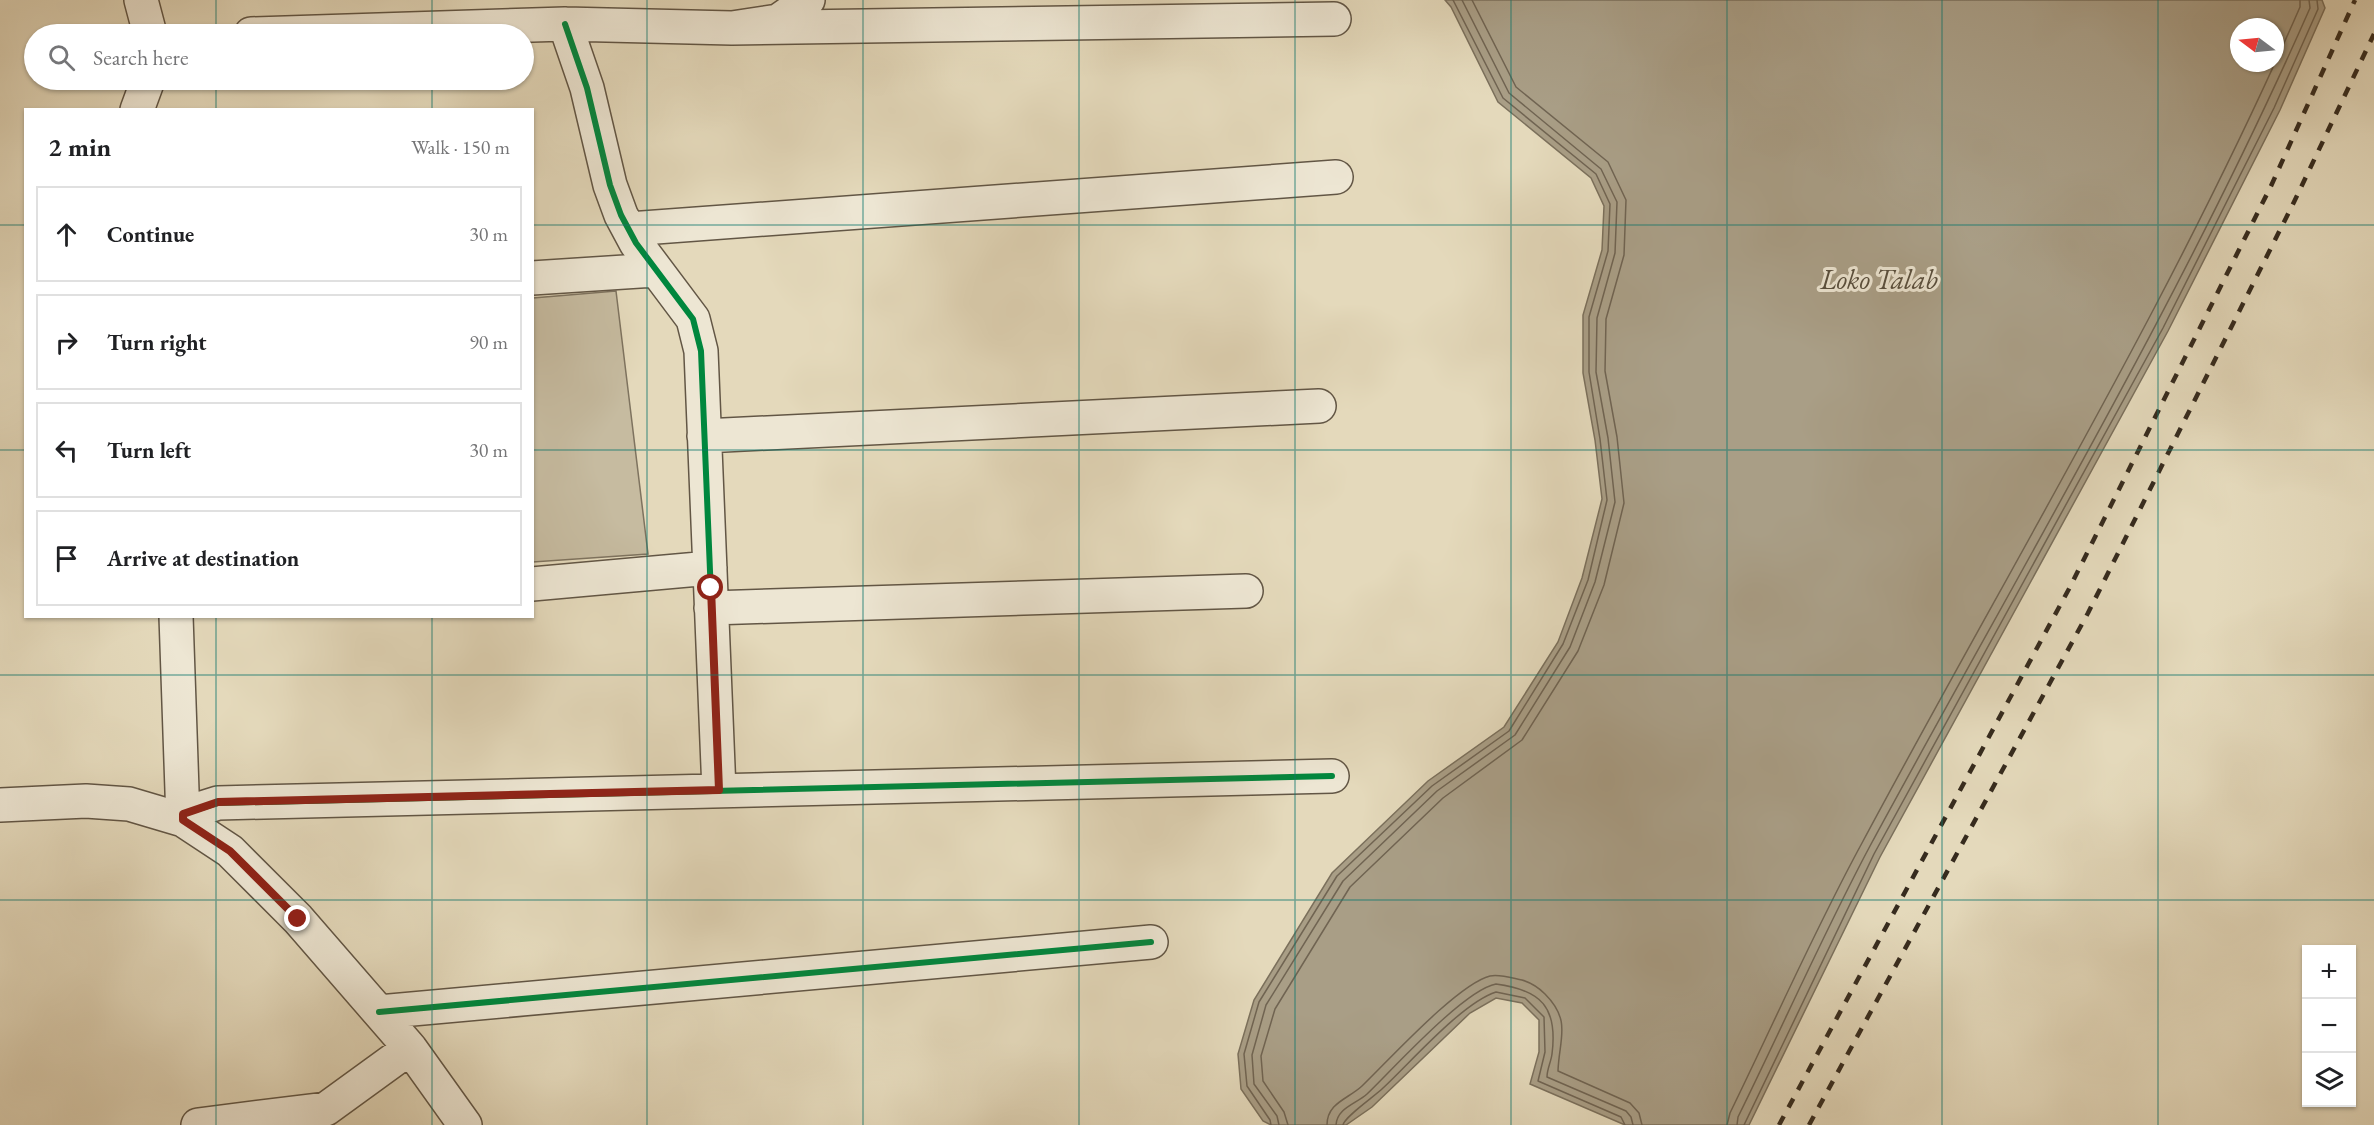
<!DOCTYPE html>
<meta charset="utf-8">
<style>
body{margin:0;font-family:"EB Garamond",serif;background:#f2f2f2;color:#202124}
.controls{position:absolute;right:18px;bottom:18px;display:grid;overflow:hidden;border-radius:0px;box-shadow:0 2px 4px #0004}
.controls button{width:54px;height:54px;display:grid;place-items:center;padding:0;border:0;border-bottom:2px solid #e0e0e0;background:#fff;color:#202124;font:30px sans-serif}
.compass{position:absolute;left:2230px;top:18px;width:54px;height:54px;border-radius:50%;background:#fff;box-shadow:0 2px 4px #0004;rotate:286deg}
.stop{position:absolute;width:18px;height:18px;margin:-14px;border:4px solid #8f2418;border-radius:50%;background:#fff}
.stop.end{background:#8f2418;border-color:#fff;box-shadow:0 2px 6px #0008}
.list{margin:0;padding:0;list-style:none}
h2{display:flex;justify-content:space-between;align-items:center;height:78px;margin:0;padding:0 24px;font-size:26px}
h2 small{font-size:20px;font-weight:400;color:#757577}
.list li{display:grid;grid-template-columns:39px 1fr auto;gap:18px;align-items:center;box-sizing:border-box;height:96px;margin:0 12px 12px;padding:0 12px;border:2px solid #e0e0e0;border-radius:0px}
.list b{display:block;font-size:22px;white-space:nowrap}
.list em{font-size:20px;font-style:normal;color:#757577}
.icon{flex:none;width:33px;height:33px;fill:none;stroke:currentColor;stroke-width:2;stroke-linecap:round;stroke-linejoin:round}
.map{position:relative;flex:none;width:2374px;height:1125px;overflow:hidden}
.search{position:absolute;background:#fff;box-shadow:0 2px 4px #0004;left:24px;top:24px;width:510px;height:66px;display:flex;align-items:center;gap:15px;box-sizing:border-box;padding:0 21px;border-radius:33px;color:#757577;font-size:22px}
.panel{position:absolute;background:#fff;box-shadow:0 2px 4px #0004;left:24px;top:108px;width:510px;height:510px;border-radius:0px}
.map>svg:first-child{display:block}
.green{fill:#c6bba0;stroke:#7e735f;stroke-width:1.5}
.water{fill:#a99e86;stroke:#7b705c;stroke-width:1.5;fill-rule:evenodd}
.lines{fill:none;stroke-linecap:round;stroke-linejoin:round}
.shore{stroke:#706452;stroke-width:1.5}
.minor-casing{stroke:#625645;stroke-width:36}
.minor{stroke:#ede6d3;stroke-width:33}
.rail{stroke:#362b1e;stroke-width:4.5;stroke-dasharray:10 10;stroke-linecap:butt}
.cycleway-casing{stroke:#ede6d3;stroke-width:10}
.cycleway{stroke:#00873e;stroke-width:6}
.route{stroke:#8f2418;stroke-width:8}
.grid{fill:none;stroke:#0f766e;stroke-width:1.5;stroke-opacity:0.55}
.labels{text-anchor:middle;stroke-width:6;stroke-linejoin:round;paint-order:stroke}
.water-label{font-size:28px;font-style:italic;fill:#584e3d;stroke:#ede6d3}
</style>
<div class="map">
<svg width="2374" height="1125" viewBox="0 0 2374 1125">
<rect width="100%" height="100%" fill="#e4d9bb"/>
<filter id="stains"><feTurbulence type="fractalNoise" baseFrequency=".00333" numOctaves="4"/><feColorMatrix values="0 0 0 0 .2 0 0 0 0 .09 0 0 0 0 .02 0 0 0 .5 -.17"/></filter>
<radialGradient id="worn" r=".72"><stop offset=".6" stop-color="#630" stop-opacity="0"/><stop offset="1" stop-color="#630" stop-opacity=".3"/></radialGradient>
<path class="green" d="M616 291 648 554 533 562V298Z"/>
<path class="water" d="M1445 0H2322L2325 8 2280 110 2168 331 1880 857 1749 1125H1625L1530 1084 1539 1052V1020L1522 1003 1496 998 1470 1013 1372 1107 1346 1125H1271L1263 1121 1241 1089 1238 1054 1254 1000 1332 873 1428 781 1504 727 1558 642 1582 578 1602 499 1595 440 1583 373V315L1602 250 1604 206 1591 178 1498 102 1451 7ZM2239 27H2275V63H2239Z"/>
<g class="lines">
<path class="shore" d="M1271 1125 1270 1120 1247 1086 1244 1054 1259 1002 1337 876 1432 786 1509 731 1563 644 1588 580 1607 500 1600 439 1589 372V317L1608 251 1610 204 1596 174 1503 98 1453 0
M1279 1125 1277 1116 1254 1084 1252 1055 1266 1005 1343 881 1437 791 1515 735 1570 647 1595 582 1615 502 1608 438 1596 372 1597 318 1615 253 1617 202 1601 169 1509 93 1462 0
M1288 1125 1284 1112 1263 1081 1261 1056 1275 1009 1350 887 1443 798 1522 740 1578 651 1604 585 1624 503 1617 437 1605 371 1606 319 1624 255 1626 200 1608 162 1516 87 1472 0
M1327 1125C1327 1103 1348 1099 1362 1086 1389 1060 1458 984 1490 976 1500 974 1512 978 1522 980 1532 983 1538 987 1545 994 1572 1021 1559 1039 1558 1071L1630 1103 1639 1113 1642 1125
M1336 1125C1337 1108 1356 1104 1367 1094 1393 1069 1464 990 1496 984 1541 990 1558 1007 1552 1054 1551 1062 1547 1069 1547 1077L1626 1111 1631 1117 1633 1125
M1343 1125C1344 1117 1375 1096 1383 1088 1411 1062 1462 1003 1496 992L1525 998 1544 1017 1545 1052 1538 1081 1621 1117 1625 1125
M1727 1125 1730 1113C1774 1023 1814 931 1862 843 2010 566 2174 296 2300 7V0
M1737 1125 1738 1117C1782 1028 1823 934 1870 846 2020 569 2183 297 2310 8L2309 0
M1744 1125 1874 854 2163 328 2274 108 2318 9 2317 0"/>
<defs>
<path id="minor" d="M141 0 150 34
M565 24 587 88 610 185 621 215 636 243 693 319 701 351 719 791
M732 28 1334 19
M251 34 565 24 732 28 778 21 808 0
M137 110 148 80
M629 229 1336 177
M532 278 655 270
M704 436 1319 406
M532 584 710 568
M711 608 1246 591
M176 616 183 820
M0 805 86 801 129 804 183 820 230 851 298 919 410 1048 465 1125
M183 814 218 803 1332 776
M379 1012 1151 942
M198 1125 326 1109 410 1048"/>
</defs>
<use href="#minor" class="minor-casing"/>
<use href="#minor" class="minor"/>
<path class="rail" d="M1779 1125 2070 587 2271 186 2355 0
M1809 1125 2088 613 2294 202 2374 34"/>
<defs>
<path id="cycleway" d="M565 24 587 88 610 185 621 215 636 243 693 319 701 351 719 791
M183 814 218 803 1332 776
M379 1012 1151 942"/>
</defs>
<use href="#cycleway" class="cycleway-casing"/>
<use href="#cycleway" class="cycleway"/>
</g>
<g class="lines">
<path class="route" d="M298 919 230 851 183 820V814L218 802 719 790 711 588"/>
</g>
<path class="grid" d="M216 0V34M432 0V34M647 0V1125M863 0V1125M1079 0V1125M1295 0V1125M1511 0V1125M1727 0V1125M1942 0V1125M2158 0V1125M216 80V110M432 80V110M0 225H26M532 225H2374M0 450H26M532 450H2374M216 616V1125M432 616V1125M0 675H2374M0 900H2374"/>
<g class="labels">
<g class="water-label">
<text x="1879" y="289">Loko Talab</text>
</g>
</g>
<rect width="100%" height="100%" filter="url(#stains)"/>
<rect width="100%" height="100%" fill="url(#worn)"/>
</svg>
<div class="controls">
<button>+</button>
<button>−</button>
<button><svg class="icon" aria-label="layers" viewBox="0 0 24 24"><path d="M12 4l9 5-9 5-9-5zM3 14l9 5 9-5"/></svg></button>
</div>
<svg class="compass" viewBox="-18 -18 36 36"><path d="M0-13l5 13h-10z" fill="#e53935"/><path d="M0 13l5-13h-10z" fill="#757577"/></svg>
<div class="stop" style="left:711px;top:588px"></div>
<div class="stop end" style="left:298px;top:919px"></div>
<div class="search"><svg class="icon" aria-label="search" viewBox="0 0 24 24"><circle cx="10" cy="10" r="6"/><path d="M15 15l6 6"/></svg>Search here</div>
<section class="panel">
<h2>2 min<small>Walk · 150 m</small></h2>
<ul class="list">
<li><svg class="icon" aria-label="ahead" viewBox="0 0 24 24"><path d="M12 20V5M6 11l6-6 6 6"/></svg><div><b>Continue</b></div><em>30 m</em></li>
<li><svg class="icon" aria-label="right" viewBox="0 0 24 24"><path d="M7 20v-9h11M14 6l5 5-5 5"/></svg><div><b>Turn right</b></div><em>90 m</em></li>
<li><svg class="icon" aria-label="left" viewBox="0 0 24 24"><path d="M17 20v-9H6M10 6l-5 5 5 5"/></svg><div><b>Turn left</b></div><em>30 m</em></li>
<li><svg class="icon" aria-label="arrive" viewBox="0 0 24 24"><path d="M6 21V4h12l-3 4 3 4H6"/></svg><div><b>Arrive at destination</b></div></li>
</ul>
</section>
</div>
